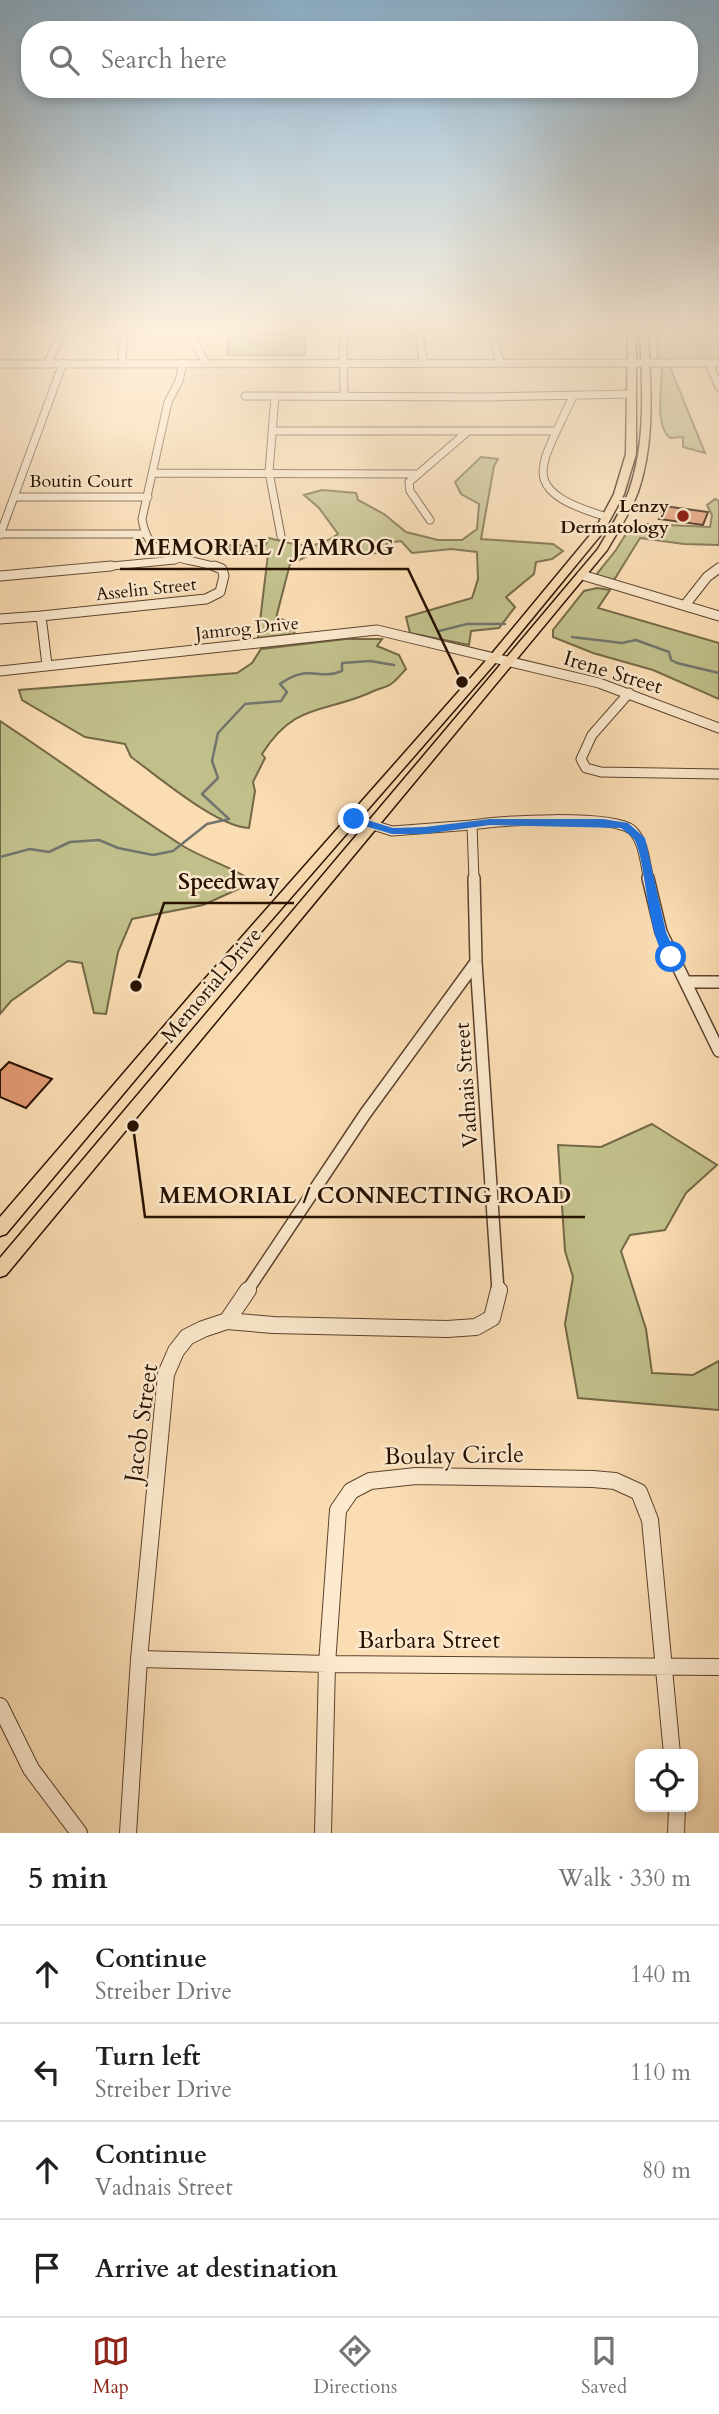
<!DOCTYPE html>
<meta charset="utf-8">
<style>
body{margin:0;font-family:Cardo,serif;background:#f6f6f6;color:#202124}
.controls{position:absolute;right:21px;bottom:21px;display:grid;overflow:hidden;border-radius:14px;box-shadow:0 4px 10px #0003}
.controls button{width:63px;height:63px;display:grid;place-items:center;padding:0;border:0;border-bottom:2px solid #e0e0e0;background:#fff;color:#202124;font:35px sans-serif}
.stop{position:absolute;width:21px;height:21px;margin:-16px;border:5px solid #1a73e8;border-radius:50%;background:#fff}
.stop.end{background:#1a73e8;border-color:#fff;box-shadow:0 2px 7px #0008}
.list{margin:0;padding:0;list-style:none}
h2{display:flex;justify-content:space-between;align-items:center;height:91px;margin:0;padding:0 28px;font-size:30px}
h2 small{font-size:23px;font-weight:400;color:#757577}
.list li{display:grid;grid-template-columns:46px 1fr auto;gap:21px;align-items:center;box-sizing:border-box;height:98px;padding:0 28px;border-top:2px solid #e0e0e0}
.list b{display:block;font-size:26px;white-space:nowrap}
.list p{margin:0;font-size:23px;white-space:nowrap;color:#757577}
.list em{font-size:23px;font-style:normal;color:#757577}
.icon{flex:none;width:38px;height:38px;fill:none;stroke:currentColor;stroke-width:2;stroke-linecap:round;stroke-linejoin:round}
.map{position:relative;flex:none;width:719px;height:1833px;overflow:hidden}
.search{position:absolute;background:#fff;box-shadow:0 4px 10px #0003;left:21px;right:21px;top:21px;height:77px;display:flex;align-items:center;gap:18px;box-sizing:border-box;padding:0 24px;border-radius:28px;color:#757577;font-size:26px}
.sheet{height:483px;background:#fff}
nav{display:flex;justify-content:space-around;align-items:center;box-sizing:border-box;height:98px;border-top:2px solid #e0e0e0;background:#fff;font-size:19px;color:#757577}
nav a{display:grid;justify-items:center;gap:4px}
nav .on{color:#8f2418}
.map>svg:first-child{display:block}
.green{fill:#c1c08b;stroke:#746846;stroke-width:2}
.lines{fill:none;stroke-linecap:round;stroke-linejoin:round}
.stream{stroke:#72756e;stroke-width:2.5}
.building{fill:#e39a74;stroke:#271000;stroke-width:2}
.minor-far3-casing{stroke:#5c432d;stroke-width:9}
.minor-far2-casing{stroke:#5c432d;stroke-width:11}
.minor-far1-casing{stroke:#5c432d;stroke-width:14}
.minor-casing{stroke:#5c432d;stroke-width:18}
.major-casing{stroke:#271000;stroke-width:3}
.minor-far3{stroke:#fce9ce;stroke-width:7}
.minor-far2{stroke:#fce9ce;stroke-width:9}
.minor-far1{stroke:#fce9ce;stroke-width:11}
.minor{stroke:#fce9ce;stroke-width:16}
.major{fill:#fbddb3;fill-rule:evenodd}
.route{fill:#1a73e8}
.poi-dot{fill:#8f2418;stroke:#fce9ce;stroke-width:2.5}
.labels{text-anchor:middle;stroke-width:5;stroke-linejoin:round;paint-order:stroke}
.far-street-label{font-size:18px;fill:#271000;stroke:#fce9ce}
.far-poi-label{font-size:18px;font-weight:bold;fill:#271000;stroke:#fce9ce;text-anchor:end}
.street-label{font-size:21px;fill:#271000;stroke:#fce9ce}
.near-street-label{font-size:24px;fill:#271000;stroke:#fce9ce}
.leader{fill:none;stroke:#271000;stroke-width:2.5}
.callout-dot{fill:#271000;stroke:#fce9ce;stroke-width:2.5}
.callout-label{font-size:23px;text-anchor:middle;font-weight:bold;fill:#271000;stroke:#fce9ce;stroke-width:5;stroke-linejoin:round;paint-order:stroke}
</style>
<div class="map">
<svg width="719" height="1833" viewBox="0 0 719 1833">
<rect width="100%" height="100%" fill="#fbddb3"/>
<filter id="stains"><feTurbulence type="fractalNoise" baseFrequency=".00286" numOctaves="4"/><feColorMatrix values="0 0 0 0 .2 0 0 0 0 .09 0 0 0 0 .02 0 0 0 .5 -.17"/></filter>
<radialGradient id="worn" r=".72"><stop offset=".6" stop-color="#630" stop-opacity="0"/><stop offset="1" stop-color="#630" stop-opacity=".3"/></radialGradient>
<path class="green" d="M230 330H305V355H227Z
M657 330H719V360H662L658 358Z
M662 366 670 367 705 453 683 447V437L670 438C654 425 662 386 662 366Z
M481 457 498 459 494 466 481 539 553 544 563 551 552 559 536 562 534 574 506 597 515 607 499 628 471 631 469 645 410 633 406 617 472 598 478 579 477 552 451 549 412 553 401 541 387 543 385 553 310 555 290 564 276 618 297 623 294 634 258 638 268 554 221 549 219 545 265 546 269 538C296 545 314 552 338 534L319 508 304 495 322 490 356 493 358 500 384 514 406 532 438 540H462L477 529 479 504 461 494 455 482Z
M715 499 719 501V545L684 544 640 538 614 580 596 575 616 550 631 526 645 524 710 527 712 515 707 505Z
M597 588 610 590 598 608 719 643V699L653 670 593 653 553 637V630L584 591Z
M346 639H382L377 646 399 655 406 669C402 673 397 680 391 684 387 687 381 688 376 690 327 714 296 700 262 754L265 758 253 782 255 791 249 828C217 827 159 777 131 757L125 744 85 737 22 700 19 690 237 673 252 663 261 649Z
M0 721C61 761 121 806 183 846 206 860 233 867 254 882L203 905 132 919 118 952 106 1014 94 1013 82 963 68 961 11 1001 0 1014Z
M652 1124 717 1165 686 1193 665 1230 630 1235 621 1251 646 1329 652 1373 693 1375 719 1361V1410L578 1398 565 1324 573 1277 565 1251 558 1145 601 1147Z"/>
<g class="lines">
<path class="stream" d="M439 631 467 624H505
M572 637 622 643 636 640 669 652 671 660 677 663 719 673
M0 857 30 849 49 852 70 842 99 840 118 848 153 855 173 851 207 824 229 819 202 794 218 778 212 761 218 733 245 704 281 701 287 692 280 684C309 663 317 681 342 671V663L370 661 394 665"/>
</g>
<path class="building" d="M664 506 708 512 703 525 659 519Z
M9 1062 52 1079 26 1108 0 1097V1071Z"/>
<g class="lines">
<defs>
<path id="minor-far3" d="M191 330V336L206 363
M343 330 344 396
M419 330 423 363
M492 330 500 364
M122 363 123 330
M183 363 179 381 168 402 142 519C149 564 184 555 218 568
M709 363 719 387
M0 364 719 363
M47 364 64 330
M245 396 486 397 632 394
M275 396 269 472 281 536
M573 396C541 468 514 489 607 517
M273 431H556
M153 473 415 474
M15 497H148
M430 520 410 491 409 482 466 433
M3 534H142
M0 535 63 363
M91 568 175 560"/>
<path id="minor-far2" d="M582 575 719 616
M0 576 111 566
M685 605 707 577 719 568
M0 619 41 616
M47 665 41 616 206 599 220 592 224 576 222 569 214 566
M0 671 377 630 599 683 719 728
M629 693 592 735 581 759 586 768 601 772 719 774
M354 819 392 831 472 825 474 880
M472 825C499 820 612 814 632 830 644 841 645 864 649 880"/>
<path id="minor-far1" d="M474 878 476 962 498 1291
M648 878 661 932 719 1051
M686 982H719
M247 1291 365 1114 476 962"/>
<path id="minor" d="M227 1321 273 1325 447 1329 476 1327 492 1318 499 1290
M139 1659 327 1664 719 1667
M0 1706 31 1769 79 1833
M128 1833 139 1659 166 1374 176 1351 187 1337 203 1329 227 1321 248 1290
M323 1833 327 1664 338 1510 351 1491 370 1481 416 1476 593 1479 615 1481 639 1492 650 1520 672 1754
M676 1833 677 1807"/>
<path id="major" d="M628 330H636V454L624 494 604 531 498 660 206 995 6 1234 0 1236V1217L196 989 490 656 596 528 614 494 626 454Z
M640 330H648C650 384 656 440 638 492 630 513 618 531 607 550L6 1275 0 1277V1258L598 549C609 530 621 512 629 491 647 439 642 384 640 330Z"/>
</defs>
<use href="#minor-far3" class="minor-far3-casing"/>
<use href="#minor-far2" class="minor-far2-casing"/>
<use href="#minor-far1" class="minor-far1-casing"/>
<use href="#minor" class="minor-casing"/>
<use href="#major" class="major-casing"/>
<use href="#minor-far3" class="minor-far3"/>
<use href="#minor-far2" class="minor-far2"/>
<use href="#minor-far1" class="minor-far1"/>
<use href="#minor" class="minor"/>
<use href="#major" class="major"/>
</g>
<linearGradient id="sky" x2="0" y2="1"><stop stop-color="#8db6d5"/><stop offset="0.56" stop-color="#fdf0dd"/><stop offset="1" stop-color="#fdf0dd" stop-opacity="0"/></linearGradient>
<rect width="719" height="587" fill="url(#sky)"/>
<path class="route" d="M354 816 393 828 425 827 490 819H603L628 823 645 838 666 932 677 957 671 961C647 951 647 859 634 839 631 835 625 831 621 828L490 825 425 834H392L351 822V817Z"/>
<circle class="poi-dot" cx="683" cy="516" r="7"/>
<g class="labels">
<g class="far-street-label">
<text x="81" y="487">Boutin Court</text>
<text transform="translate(146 589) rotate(-6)" y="6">Asselin Street</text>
<text transform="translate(247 628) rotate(-6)" y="6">Jamrog Drive</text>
</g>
<g class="far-poi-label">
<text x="669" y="512">Lenzy<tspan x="669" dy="21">Dermatology</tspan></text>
</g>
<g class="street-label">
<text transform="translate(613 672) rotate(17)" y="7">Irene Street</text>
<text transform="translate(211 985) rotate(-50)" y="7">Memorial Drive</text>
<text transform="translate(466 1085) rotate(-94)" y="7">Vadnais Street</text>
</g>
<g class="near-street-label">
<text transform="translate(141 1423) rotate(-82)" y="8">Jacob Street</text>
<text transform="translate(454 1455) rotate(-1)" y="8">Boulay Circle</text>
<text x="429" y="1648">Barbara Street</text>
</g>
</g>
<path class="leader" d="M462 682L408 569H120M136 986L164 903H294M133 1126L145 1217H585"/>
<g class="callout-dot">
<circle cx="462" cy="682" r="7"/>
<circle cx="136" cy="986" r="7"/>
<circle cx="133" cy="1126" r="7"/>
</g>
<g class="callout-label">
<text x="264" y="555">MEMORIAL / JAMROG</text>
<text x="229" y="889">Speedway</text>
<text x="365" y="1203">MEMORIAL / CONNECTING ROAD</text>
</g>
<rect width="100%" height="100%" filter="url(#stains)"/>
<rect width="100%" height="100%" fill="url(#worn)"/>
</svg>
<div class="controls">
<button><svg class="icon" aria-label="locate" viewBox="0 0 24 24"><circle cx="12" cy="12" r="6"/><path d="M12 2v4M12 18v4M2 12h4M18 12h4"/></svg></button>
</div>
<div class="stop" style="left:671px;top:957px"></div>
<div class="stop end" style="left:354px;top:819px"></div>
<div class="search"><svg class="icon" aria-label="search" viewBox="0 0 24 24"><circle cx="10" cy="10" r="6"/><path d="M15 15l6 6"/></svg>Search here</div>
</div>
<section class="sheet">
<h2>5 min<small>Walk · 330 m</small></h2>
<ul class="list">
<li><svg class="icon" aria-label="ahead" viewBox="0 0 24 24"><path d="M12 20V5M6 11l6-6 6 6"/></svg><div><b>Continue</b><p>Streiber Drive</p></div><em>140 m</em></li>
<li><svg class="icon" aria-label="left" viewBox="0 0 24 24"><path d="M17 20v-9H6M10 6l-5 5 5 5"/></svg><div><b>Turn left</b><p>Streiber Drive</p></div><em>110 m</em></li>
<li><svg class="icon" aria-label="ahead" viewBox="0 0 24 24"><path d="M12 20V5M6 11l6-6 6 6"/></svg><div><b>Continue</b><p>Vadnais Street</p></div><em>80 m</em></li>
<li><svg class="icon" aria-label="arrive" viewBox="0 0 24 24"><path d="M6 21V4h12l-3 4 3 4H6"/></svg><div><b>Arrive at destination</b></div></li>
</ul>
</section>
<nav>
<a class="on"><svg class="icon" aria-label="map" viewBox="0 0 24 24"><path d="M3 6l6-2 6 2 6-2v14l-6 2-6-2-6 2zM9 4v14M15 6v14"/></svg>Map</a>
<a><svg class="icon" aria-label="directions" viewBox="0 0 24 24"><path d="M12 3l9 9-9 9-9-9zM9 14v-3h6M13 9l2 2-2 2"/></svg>Directions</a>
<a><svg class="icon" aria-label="saved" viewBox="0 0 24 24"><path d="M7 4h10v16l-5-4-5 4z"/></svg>Saved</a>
</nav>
